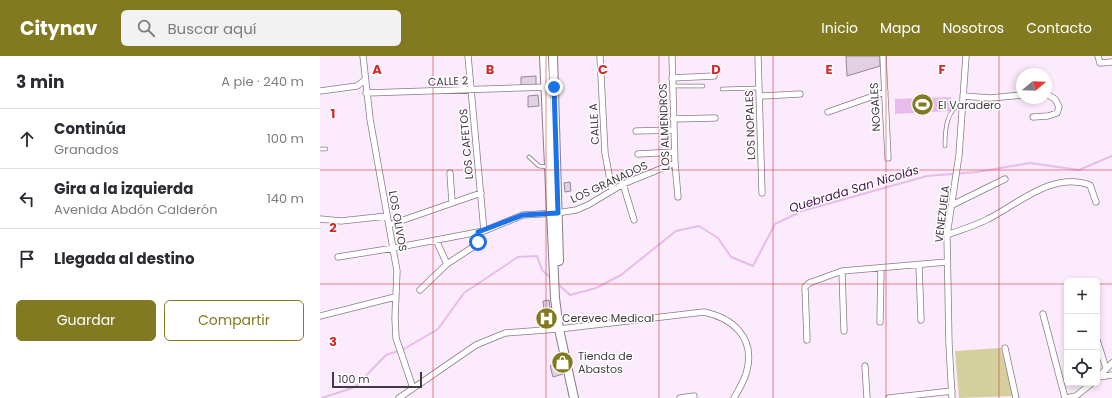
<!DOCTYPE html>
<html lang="es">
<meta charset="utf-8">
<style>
body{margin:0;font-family:Poppins,sans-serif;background:#f2f2f3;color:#2b2b33}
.controls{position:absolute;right:12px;bottom:12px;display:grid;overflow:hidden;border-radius:6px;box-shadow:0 2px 6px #0003}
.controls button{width:36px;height:36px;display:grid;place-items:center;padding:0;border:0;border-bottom:1px solid #e1e1e2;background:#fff;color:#2b2b33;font:20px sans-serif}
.compass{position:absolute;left:696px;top:12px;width:36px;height:36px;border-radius:50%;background:#fff;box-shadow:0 2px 6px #0003;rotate:71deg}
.scale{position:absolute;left:12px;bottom:10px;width:90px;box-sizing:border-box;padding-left:4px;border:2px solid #403a41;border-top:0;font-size:11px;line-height:14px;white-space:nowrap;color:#403a41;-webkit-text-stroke:3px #fff;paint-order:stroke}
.stop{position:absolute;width:12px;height:12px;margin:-9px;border:3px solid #1a73e8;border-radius:50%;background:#fff}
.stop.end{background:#1a73e8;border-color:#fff;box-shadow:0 1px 4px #0008}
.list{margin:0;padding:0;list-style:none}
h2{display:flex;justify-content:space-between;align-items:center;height:52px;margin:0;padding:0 16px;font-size:17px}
h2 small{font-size:13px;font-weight:400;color:#7c7c81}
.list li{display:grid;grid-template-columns:26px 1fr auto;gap:12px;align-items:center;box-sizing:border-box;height:60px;padding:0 16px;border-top:1px solid #e1e1e2}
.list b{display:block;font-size:15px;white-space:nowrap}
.list p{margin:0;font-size:13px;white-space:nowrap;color:#7c7c81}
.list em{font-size:13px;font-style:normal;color:#7c7c81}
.actions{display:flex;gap:8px;padding:12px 16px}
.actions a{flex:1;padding:9px 0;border:1px solid #827a20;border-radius:6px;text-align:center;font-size:14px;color:#827a20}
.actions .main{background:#827a20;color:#fff}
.icon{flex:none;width:22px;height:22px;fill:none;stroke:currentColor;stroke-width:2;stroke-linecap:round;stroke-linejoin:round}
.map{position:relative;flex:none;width:792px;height:342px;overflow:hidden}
header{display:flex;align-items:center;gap:24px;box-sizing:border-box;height:56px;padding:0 20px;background:#827a20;color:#fff}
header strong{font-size:19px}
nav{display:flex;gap:22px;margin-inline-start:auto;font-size:14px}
.search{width:280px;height:36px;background:#f2f2f3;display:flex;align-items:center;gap:10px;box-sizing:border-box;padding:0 14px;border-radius:6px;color:#7c7c81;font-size:15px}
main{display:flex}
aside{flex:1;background:#fff}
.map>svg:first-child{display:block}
.green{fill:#d4d09e}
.water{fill:#e7bbea}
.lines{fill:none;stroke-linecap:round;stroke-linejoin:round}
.stream{stroke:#e7bbea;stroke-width:2}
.building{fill:#e1d1e2;stroke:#968897}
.lane-casing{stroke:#897b8a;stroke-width:4.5}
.street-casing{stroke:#897b8a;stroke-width:7}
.secondary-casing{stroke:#897b8a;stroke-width:10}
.lane{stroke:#fff;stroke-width:3}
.street{stroke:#fff;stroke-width:5.5}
.secondary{stroke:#fff;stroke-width:8}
.route{stroke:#1a73e8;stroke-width:5}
.grid{fill:none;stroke:#d62828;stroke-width:1;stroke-opacity:0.55}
.labels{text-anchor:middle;stroke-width:3;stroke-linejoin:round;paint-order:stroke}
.street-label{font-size:11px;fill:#403a41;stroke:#fff}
.poi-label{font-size:11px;fill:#403a41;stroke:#fff;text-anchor:start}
.water-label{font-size:12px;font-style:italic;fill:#48144e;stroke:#fff}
.grid-label{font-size:13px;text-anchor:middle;font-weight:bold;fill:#d62828;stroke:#fff;stroke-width:3;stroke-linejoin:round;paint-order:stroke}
</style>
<header>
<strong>Citynav</strong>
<div class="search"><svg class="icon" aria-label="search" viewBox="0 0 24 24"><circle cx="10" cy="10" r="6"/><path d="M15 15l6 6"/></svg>Buscar aquí</div>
<nav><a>Inicio</a><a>Mapa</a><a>Nosotros</a><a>Contacto</a></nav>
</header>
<main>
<aside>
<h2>3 min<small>A pie · 240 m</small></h2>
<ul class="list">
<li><svg class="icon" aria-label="ahead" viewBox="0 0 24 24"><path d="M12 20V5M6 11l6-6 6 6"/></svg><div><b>Continúa</b><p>Granados</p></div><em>100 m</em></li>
<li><svg class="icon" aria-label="left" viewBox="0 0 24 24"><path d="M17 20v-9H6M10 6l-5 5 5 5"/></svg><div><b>Gira a la izquierda</b><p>Avenida Abdón Calderón</p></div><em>140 m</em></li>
<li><svg class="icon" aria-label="arrive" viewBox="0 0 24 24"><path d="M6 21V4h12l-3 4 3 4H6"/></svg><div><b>Llegada al destino</b></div></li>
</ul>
<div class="actions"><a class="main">Guardar</a><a>Compartir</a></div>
</aside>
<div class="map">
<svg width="792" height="342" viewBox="0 0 792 342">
<rect width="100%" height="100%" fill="#fbebfc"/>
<path class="green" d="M681 292 693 340 639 342 635 295Z"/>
<path class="water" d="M631 41V55L575 58V43Z"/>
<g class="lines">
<path class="stream" d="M237 227 250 239 276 232 301 219 356 175 379 170 398 182 411 201 433 210 455 168 482 155 607 120 657 116 710 107 759 114 792 100
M2 342 35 331 66 299 84 293 118 273 144 237 198 201 217 200 222 214 231 222"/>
</g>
<path class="building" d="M526 0H560V10L527 20Z
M216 20V29L201 30V21Z
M218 39 219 50 208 51V40Z
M250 126 251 135 245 136 244 127Z
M229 244 232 267 221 269 220 256 224 255 223 245Z
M238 307 243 318 233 321 230 310Z"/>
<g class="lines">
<defs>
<path id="lane" d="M352 30H383
M402 33 439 32
M625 90C625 74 626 53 643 47
M0 93H6
M209 101 219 110 228 111"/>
<path id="street" d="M43 0 50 63 77 215 75 262 76 282 93 332
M148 0 164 175
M280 0 285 97 292 135
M352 0 355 107 358 141
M438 0 442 137
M563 0 568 102
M778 0 780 7 792 6
M352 22 394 20
M0 35 37 30 45 24
M46 37 228 31
M440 40 480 38
M643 40 670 42 702 39
M508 56 565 36
M713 61 728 60 737 57 739 51 735 43 726 38
M353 63 395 62
M316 75 354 74
M318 98 354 96
M130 117 132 146
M303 128 314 164
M632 149 685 123
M0 163 21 165 67 160
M69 169 161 137
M627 179C640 174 655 170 668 163 698 148 733 115 770 129L776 146
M116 184 127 208
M18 201 74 192 164 175 203 159 237 157 256 154 268 149 303 128 355 107
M599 209 601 264
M522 215 524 275
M100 234 127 208 153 191 159 184V176
M723 258 745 342
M0 260 75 241
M560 266 561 212
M487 284 485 231 489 227 522 215 627 206
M777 284 786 312
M685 292 696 342
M545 310 547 342
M779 321 792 319
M777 322 792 307
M79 342 156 289 185 277 239 273 384 256C413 262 435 282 427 314 425 324 419 333 414 342
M360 342 374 340
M569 342 632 335
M632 342 629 288 627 179 639 99 646 0
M746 342 756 340 772 327"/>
<path id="secondary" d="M224 0 235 242 239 273 254 342
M233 0 239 205"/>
</defs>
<use href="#lane" class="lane-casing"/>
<use href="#street" class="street-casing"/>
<use href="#secondary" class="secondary-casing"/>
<use href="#lane" class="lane"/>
<use href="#street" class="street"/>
<use href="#secondary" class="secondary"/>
</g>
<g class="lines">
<path class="route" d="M158 186V176L203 159 238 157 234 31"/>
</g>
<path class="grid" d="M113 0V342M226 0V342M339 0V342M453 0V342M566 0V342M679 0V342M0 114H792M0 228H747M777 228H792"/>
<defs>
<symbol id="stadium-disc" viewBox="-11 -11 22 22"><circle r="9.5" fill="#827a20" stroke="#fff"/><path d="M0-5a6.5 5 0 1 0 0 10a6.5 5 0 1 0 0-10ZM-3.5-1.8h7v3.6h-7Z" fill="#fff"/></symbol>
<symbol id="hospital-disc" viewBox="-11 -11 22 22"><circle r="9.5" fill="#827a20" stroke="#fff"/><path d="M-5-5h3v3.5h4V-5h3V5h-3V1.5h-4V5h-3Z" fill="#fff"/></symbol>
<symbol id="shop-disc" viewBox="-11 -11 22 22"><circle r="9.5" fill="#827a20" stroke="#fff"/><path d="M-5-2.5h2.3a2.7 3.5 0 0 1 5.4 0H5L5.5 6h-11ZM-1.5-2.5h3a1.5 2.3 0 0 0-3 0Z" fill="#fff"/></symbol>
</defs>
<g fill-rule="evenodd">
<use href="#stadium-disc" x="590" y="36" width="25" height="25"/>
<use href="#hospital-disc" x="214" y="250" width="25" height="25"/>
<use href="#shop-disc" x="230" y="294" width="25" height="25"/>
</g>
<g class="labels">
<g class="street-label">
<text transform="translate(128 25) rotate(-2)" y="4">CALLE 2</text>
<text transform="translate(555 51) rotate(-93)" y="4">NOGALES</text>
<text transform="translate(274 68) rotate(-93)" y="4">CALLE A</text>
<text transform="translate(430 69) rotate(-92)" y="4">LOS NOPALES</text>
<text transform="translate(344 71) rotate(-92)" y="4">LOS ALMENDROS</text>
<text transform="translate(146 88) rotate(-95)" y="4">LOS CAFETOS</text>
<text transform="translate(289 126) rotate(-25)" y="4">LOS GRANADOS</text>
<text transform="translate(622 158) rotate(-83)" y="4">VENEZUELA</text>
<text transform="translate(78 165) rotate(80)" y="4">LOS OLIVOS</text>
</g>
<g class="poi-label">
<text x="618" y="53">El Varadero</text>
<text x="242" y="266">Cerevec Medical</text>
<text x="258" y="304">Tienda de<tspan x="258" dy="13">Abastos</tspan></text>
</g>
<g class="water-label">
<text transform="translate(534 133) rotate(-17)" y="4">Quebrada San Nicolás</text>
</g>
</g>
<g class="grid-label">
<text x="57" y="18">A</text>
<text x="170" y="18">B</text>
<text x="283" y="18">C</text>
<text x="396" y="18">D</text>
<text x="509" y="18">E</text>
<text x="622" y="18">F</text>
<text x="13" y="62">1</text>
<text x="13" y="176">2</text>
<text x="13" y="290">3</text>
</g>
</svg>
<div class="controls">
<button>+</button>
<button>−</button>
<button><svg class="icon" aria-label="locate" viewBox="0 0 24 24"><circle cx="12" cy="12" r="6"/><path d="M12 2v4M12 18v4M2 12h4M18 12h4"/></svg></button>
</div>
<svg class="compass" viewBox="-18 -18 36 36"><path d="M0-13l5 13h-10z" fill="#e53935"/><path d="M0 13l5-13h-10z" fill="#7c7c81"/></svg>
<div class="scale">100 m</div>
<div class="stop" style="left:158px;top:186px"></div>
<div class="stop end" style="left:234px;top:31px"></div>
</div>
</main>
